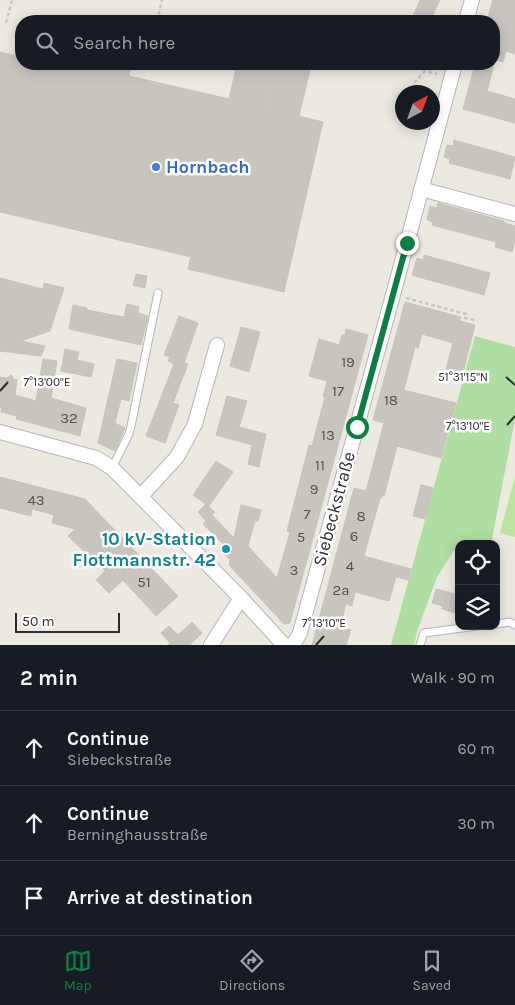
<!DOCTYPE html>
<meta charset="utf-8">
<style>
body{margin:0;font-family:Karla,sans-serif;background:#20242c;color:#f1f3f6}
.controls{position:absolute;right:15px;bottom:15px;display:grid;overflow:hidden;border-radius:10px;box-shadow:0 2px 12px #0003}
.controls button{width:45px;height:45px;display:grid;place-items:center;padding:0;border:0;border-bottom:1px solid #363941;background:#171b24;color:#f1f3f6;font:25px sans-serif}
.compass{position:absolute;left:395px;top:85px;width:45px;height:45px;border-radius:50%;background:#171b24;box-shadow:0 2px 12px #0003;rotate:41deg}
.scale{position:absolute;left:15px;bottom:12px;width:105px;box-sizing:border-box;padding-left:5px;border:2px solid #2c2c2c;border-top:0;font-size:14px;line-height:18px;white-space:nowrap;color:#2c2c2c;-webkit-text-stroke:4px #fff;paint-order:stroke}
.stop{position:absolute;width:15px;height:15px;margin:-11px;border:4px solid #0b8043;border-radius:50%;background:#fff}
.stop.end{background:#0b8043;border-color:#fff;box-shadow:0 1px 5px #0008}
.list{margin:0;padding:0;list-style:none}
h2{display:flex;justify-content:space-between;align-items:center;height:65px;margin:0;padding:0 20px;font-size:21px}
h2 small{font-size:16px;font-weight:400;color:#9ea1a6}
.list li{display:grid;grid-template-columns:32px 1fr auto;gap:15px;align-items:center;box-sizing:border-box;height:75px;padding:0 20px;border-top:1px solid #363941}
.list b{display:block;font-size:19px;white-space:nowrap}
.list p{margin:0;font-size:16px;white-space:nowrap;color:#9ea1a6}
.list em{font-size:16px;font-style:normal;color:#9ea1a6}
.icon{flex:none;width:28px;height:28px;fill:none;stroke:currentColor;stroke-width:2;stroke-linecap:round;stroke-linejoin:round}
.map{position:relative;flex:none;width:515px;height:645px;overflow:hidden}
.search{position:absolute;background:#171b24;box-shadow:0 2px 12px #0003;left:15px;right:15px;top:15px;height:55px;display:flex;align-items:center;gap:12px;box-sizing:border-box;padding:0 18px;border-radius:20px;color:#9ea1a6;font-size:19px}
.sheet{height:290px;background:#171b24}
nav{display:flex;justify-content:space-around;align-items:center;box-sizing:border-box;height:70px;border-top:1px solid #363941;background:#171b24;font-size:14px;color:#9ea1a6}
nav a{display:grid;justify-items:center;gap:2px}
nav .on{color:#0b8043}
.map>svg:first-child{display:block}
.green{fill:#aedea1}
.pitch{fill:#bde49e}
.building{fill:#c8c5bf;stroke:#c8c4b9}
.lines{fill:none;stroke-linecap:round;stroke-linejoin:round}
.service-casing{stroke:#b3b4be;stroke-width:9}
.minor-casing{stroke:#b3b4be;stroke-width:16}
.path{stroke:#c8c8c8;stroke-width:2.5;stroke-dasharray:4 2.5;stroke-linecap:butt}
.service{stroke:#fff;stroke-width:7}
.minor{stroke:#fff;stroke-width:14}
.route{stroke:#0b8043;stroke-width:6}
.ticks{fill:none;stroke:#2c2c2c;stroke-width:2}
.shop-dot{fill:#3f7fe0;stroke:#fff;stroke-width:2}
.culture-dot{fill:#0f9aa8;stroke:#fff;stroke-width:2}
.labels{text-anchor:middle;stroke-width:5;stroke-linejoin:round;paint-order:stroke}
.number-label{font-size:15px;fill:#535251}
.shop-label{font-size:18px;font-weight:bold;fill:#366cbe;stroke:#fff;text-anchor:start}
.street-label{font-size:18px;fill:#2c2c2c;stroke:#fff}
.culture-label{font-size:18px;font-weight:bold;fill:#0d838f;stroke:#fff;text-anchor:end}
.ticks-label{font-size:12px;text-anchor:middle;fill:#2c2c2c;stroke:#fff;stroke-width:5;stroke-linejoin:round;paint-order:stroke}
</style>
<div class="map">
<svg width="515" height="645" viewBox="0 0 515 645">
<rect width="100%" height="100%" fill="#ece9e0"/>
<path class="green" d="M475 336 515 347V419L491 544H459V549H455L437 577 418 629 414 645H391Z"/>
<path class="pitch" d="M515 476V537L500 533Z"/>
<path class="building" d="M420 0H440L430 21H412L414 16H413Z
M493 0H515V54L506 51 503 62 494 59V21H487Z
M0 52 21 57V64H122L131 66 129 76 229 99 237 64H301L311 66 299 116 323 122 284 292 188 269 191 257 0 212Z
M475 64H494L487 91 515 99V123L463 109Z
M454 140 515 157 510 179 449 163 450 159 444 157 447 145 453 146Z
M438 203 504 221V223L515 226V242L512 252 495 247 496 242 432 225 433 222 427 220 430 206 437 208Z
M424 255 490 273 484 295 418 277 412 275 417 258 423 260Z
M136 274 147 276 145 288 133 285Z
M0 278 43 289 44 283 64 288 50 331 21 341 45 346 41 356 0 351Z
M405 302 461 317 460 321 475 325 463 373 446 369 453 343 422 334 418 348 415 347 404 390 456 403 441 458 397 446 384 496H382L381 499 380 498 364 556 411 569 408 580 396 577 389 601 355 592 352 606 346 604 340 627 351 630 346 645H312L354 488 366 491 384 423 373 420Z
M127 304 139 307 138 313 148 316 141 345 69 329 73 305 87 308V310L124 317Z
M179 316 198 323 184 363 188 364 173 403 179 405 165 443 146 436 174 364 168 361 170 357 164 355Z
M241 327 260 332 249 372 230 366Z
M346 329 368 335 290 623 284 624 229 565 230 560 222 551 226 547 203 524 206 521 198 512 206 504 215 512 212 515 234 538 241 505 261 510 258 521H255L248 546 277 578 290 532 287 531 309 445 312 446 325 397 323 396 327 381 309 376 319 339 339 345 342 335H345Z
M65 349 79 352 77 360 94 364 91 377 61 371Z
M43 359 57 361 51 398 86 408 80 436 16 419 17 416 1 412 2 408 0 407V377L7 378 11 375 14 379 17 380 15 395 36 401Z
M117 359 137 363 129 401 121 399 115 423 125 428 115 451 98 443Z
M227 396 247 401 239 427 266 434 259 467 248 464 252 445 216 435Z
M216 461 233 472 209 506 193 495Z
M0 477 85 499 178 596 156 616 123 580 109 593 96 580 105 571 68 536 75 529 52 523 54 515 32 509 31 516 0 508Z
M421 485 433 488 425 519 413 516Z
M436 589 459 595V614L442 609 443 606 432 603Z
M192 622 202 633 190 645H168L170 643 161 633 169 626 178 635Z"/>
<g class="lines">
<defs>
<path id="service" d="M112 468 129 434 131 426 158 293
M496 624 510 622 515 625
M420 645 424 633 477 626"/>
<path id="minor" d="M466 21 472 0
M421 189 515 214
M0 432 96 458 112 468 241 598 284 645
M141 496 177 457 195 424 217 345
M211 645 241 598
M293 645 300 633 393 295 455 64"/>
</defs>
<use href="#service" class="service-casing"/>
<use href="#minor" class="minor-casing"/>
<path class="path" d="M157 21 162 0
M6 23 12 0
M414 83 425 71 437 74
M266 107 270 86
M406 298 466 314 465 318 475 320"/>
<use href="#service" class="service"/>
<use href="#minor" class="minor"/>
</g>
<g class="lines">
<path class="route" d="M357 427 407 243"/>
</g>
<path class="ticks" d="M506 377 515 385M0 391 8 382M507 425 515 416M316 645 324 636"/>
<circle class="shop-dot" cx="156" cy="167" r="5"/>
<circle class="culture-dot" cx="226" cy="549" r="5"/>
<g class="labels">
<g class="number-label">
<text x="348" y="367">19</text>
<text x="338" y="396">17</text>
<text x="391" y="405">18</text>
<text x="69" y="423">32</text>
<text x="328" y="440">13</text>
<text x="320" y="470">11</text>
<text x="314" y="494">9</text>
<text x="36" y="505">43</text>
<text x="307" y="519">7</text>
<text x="361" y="521">8</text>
<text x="354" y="541">6</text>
<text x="301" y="542">5</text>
<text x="350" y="571">4</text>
<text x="294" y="575">3</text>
<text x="144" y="587">51</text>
<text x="341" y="595">2a</text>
</g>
<g class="shop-label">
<text x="166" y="173">Hornbach</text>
</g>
<g class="street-label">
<text transform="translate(334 509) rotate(-75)" y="6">Siebeckstraße</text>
</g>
<g class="culture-label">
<text x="216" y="545">10 kV-Station<tspan x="216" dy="21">Flottmannstr. 42</tspan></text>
</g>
</g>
<g class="ticks-label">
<text x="463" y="381">51°31'15"N</text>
<text x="47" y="386">7°13'00"E</text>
<text x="468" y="430">7°13'10"E</text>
<text x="324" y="627">7°13'10"E</text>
</g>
</svg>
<div class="controls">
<button><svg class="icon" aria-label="locate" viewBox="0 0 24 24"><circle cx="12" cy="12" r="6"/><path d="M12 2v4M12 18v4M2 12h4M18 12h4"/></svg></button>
<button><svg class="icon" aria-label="layers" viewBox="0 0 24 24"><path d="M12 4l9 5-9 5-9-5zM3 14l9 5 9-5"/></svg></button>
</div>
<svg class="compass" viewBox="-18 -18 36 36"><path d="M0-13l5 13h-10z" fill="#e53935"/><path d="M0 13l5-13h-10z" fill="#9ea1a6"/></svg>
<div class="scale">50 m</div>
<div class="stop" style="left:357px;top:427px"></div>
<div class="stop end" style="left:407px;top:243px"></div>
<div class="search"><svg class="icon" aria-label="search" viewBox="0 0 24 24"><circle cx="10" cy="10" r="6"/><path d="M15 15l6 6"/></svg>Search here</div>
</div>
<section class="sheet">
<h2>2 min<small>Walk · 90 m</small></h2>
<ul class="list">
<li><svg class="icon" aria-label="ahead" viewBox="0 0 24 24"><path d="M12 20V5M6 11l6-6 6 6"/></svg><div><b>Continue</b><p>Siebeckstraße</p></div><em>60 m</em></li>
<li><svg class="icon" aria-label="ahead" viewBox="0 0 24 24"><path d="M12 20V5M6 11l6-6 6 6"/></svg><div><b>Continue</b><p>Berninghausstraße</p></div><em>30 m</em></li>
<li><svg class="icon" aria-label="arrive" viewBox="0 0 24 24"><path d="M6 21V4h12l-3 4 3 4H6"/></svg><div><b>Arrive at destination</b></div></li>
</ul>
</section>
<nav>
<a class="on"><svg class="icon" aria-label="map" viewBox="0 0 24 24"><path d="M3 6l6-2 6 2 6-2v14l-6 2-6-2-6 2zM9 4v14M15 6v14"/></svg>Map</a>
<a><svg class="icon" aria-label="directions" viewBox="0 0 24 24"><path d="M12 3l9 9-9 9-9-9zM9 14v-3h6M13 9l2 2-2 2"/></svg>Directions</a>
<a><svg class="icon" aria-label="saved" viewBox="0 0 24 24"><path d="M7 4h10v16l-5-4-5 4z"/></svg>Saved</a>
</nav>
